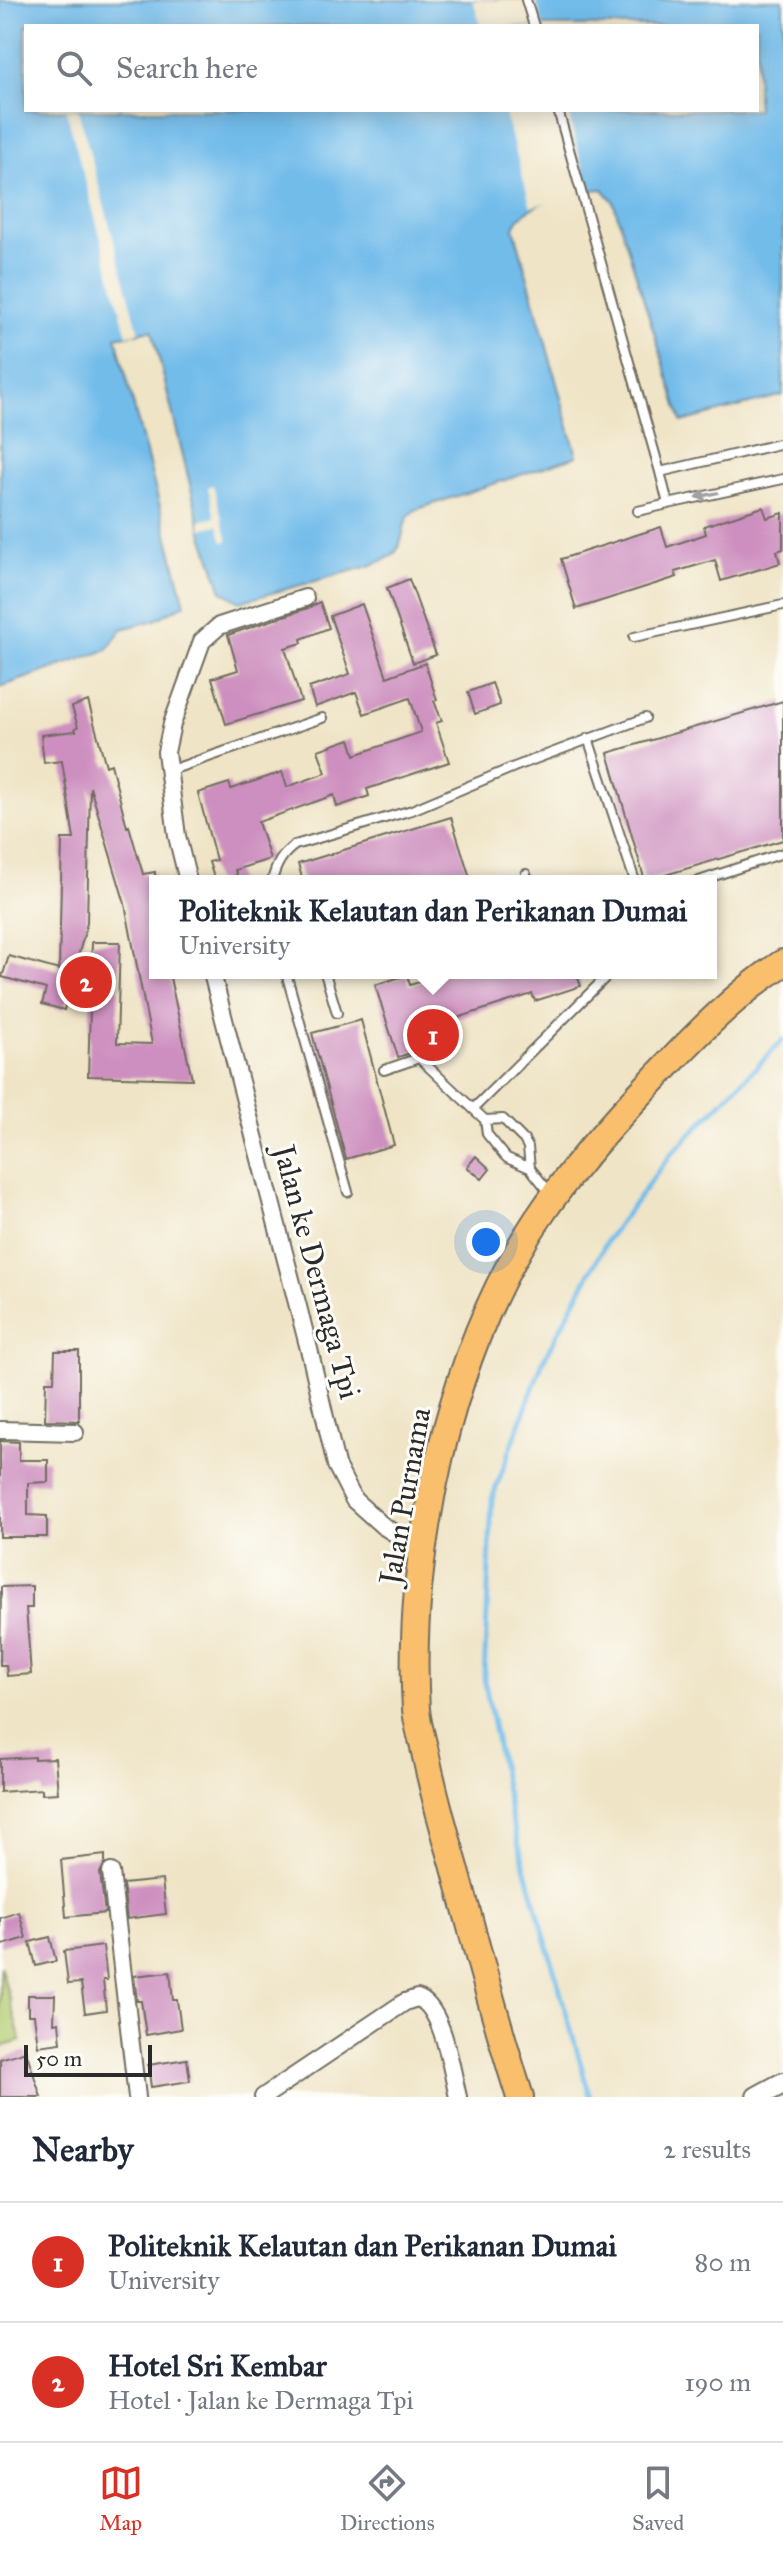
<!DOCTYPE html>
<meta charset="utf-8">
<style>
body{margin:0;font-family:"IM FELL Great Primer",serif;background:#f6f6f7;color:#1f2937}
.scale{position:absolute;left:24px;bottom:20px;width:128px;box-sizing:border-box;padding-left:8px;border:4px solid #2b2b2b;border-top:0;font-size:22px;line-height:28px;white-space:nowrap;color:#2b2b2b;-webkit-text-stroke:6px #fdfcf7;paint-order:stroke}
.you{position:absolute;left:486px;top:1242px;width:28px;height:28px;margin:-20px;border:6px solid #fff;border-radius:50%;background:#1a73e8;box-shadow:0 0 0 12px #1a73e833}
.badge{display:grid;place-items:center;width:52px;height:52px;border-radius:50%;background:#d93025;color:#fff;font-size:26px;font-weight:700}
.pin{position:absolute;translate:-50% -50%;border:4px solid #fff;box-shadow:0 2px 8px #0006}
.popup{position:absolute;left:149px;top:875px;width:568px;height:104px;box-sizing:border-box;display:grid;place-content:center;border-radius:0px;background:#fff;filter:drop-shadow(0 2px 6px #0005);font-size:26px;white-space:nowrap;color:#747a83}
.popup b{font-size:30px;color:#1f2937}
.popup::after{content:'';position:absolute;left:50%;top:100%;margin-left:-16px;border:16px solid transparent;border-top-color:#fff}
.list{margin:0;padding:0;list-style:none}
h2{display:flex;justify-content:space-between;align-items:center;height:104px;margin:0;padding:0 32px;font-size:34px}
h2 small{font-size:26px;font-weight:400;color:#747a83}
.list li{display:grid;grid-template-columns:52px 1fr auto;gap:24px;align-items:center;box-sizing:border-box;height:120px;padding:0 32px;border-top:2px solid #e0e1e3}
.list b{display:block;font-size:30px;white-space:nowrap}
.list p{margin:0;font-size:26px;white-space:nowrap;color:#747a83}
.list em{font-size:26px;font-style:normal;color:#747a83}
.icon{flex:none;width:44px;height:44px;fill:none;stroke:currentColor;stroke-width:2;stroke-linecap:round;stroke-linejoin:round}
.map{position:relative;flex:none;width:783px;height:2097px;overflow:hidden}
.search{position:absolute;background:#fff;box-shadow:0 4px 20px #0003;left:24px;right:24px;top:24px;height:88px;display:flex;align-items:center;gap:20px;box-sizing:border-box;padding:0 28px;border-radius:0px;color:#747a83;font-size:30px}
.sheet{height:344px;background:#fff}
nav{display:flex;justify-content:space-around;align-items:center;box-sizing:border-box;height:112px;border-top:2px solid #e0e1e3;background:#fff;font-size:22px;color:#747a83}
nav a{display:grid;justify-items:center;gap:4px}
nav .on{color:#d93025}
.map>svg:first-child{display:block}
.green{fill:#b2cb70;stroke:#6e7b4e;stroke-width:2}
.water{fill:#72bcea;stroke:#4e748a;stroke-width:2;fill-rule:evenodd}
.pier{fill:#efe4c6}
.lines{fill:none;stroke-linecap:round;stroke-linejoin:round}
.stream{stroke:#72bcea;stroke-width:5}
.building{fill:#cd8fbf}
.service-casing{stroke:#706c61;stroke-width:12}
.minor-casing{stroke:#706c61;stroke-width:20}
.tertiary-casing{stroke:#706c61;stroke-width:24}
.primary-casing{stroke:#706c61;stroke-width:30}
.service{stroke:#fff;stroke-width:8}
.minor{stroke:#fff;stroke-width:16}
.tertiary{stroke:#fff;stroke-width:20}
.primary{stroke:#f9bf6c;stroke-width:26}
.oneway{fill:#a0a0a0}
.labels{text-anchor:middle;stroke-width:6;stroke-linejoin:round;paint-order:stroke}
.street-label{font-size:30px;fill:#2b2b2b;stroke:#fdfcf7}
</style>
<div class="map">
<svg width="783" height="2097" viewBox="0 0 783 2097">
<rect width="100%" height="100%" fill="#fdfcf7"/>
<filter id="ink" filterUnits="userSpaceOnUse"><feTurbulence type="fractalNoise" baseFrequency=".0125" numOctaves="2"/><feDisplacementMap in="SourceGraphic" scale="16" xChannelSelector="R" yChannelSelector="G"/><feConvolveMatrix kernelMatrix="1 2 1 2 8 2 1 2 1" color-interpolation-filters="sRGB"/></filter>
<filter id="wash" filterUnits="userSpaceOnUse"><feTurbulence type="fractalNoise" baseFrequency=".006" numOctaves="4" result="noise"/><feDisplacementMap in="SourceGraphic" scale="32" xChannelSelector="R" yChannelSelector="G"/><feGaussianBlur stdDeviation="1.8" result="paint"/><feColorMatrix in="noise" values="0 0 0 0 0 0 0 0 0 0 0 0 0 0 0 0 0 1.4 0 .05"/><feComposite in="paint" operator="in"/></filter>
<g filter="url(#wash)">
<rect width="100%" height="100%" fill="#efe4c6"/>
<path class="green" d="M0 1965 21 2041 0 2047Z"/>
<path class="water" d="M0 0H783V395L682 422 613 201 603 189C578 190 522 202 514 228L577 456 415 510C400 521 406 536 397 550 391 559 378 562 369 566L240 602 222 591 201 529 152 330 116 337 185 604 155 620 122 629 107 650 0 687ZM26 26H757V110H26Z"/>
<path class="pier" d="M473 0H536L543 26H481Z
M66 110H78L139 332 127 335Z
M504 110H567L589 190 531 207Z
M213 485 228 541 223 542 218 525 201 529 200 521 215 517 208 487Z"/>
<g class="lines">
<path class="stream" d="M590 2097 511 1817 484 1678 492 1499 543 1361 609 1237 671 1154 783 1040"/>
</g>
<g id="blocks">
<path class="building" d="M763 507 767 518 783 513V549L777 551 780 563 721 581 715 560 675 572 677 577 576 609 561 559 661 527 667 547 706 534 704 526Z
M409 579 436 655 413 663 387 588Z
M320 602 329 628 301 639 302 643 285 648 301 701 226 724 212 678 238 670 228 635 308 608Z
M362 604 387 677 425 663 437 700 434 701 442 721 436 723 449 762 367 789 369 796 337 807 334 795 258 822 270 859 235 870 239 881H215L209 862 216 860 198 793 229 783 231 789 282 772 287 787 326 773 318 750 350 739 355 755 421 732 410 698 364 714 356 692 315 707 309 688 350 674 330 616Z
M492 683 500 705 475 714 468 692Z
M88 701 106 766 111 764 127 827 129 826 143 874 155 872V890L152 891 155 907V973H169L192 1079 88 1076 92 942H120L117 1043 152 1044 125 904 90 787 87 923 64 1010 42 1004 46 989 2 977 9 956 59 970 62 839H74L62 761 44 763 41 735 76 731 75 728 78 727 72 707Z
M783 701V840L645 881 608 753Z
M451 817 471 881H303L298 864Z
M447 973H576L581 986 535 1001 532 994 423 1029 429 1047 398 1057 375 985 407 975 410 985Z
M361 1020 394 1145 346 1159 312 1033Z
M476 1156 490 1169 482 1179 467 1167Z
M55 1351H79V1421L45 1420 46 1381H54Z
M0 1441 19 1442V1460H48V1482L28 1483V1515L47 1516V1537H0Z
M32 1586V1608H26L31 1674 7 1676 6 1665H0L1 1587Z
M34 1757V1759L55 1758 58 1793 42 1794V1789L0 1792V1759Z
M105 1855V1863L100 1873 105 1913 66 1917 61 1860Z
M162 1880 166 1914 127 1919 123 1884Z
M19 1912 26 1938 0 1946V1918Z
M50 1937 56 1961 36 1966 30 1942Z
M103 1946 107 1980H103L106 2010 85 2013 81 1983 68 1984 64 1951Z
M170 1972 173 2000H177L181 2029 146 2035 141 2001H137L134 1976Z
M28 1995H55L54 2023 59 2022 61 2043 38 2046 34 2015H28Z
M26 2051 41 2097H0V2059Z
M187 2059 190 2081 151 2087 148 2065Z"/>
</g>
</g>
<g filter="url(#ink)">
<use href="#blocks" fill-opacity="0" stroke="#706c61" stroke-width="2"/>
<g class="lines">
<defs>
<path id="service" d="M526 0 534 26
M558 110 660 472
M783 443 660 472 668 504 783 479
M638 511 668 504
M634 637 783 605
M588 738 635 881
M168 771 322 718
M526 874 528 881
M272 881C276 865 282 854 295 845L412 810 514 767 645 718
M699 881 783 853
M286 973 348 1192
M325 973 337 1013
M384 1070 419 1058 485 1120
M473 1109 610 973
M505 1156 487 1134 485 1120 503 1119 522 1138
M507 1158 530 1168 528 1147 524 1140
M530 1168 550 1193"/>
<path id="minor" d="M188 881 177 836 166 752 172 724 202 641 219 626 305 598
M212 973 311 1357 336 1465 354 1500 383 1526 422 1550
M0 1430 75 1432
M111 1872 137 2097
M263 2097 405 2002 417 1998C443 2005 452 2073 458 2097"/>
<path id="tertiary" d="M757 2097 783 2083"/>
<path id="primary" d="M520 2097C495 2020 475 1941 454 1864 443 1827 433 1790 425 1752 422 1738 417 1723 416 1709 406 1552 450 1351 537 1220 573 1166 615 1119 660 1073 698 1033 737 993 783 963"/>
</defs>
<use href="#service" class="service-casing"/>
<use href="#minor" class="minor-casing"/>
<use href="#tertiary" class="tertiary-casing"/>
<use href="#primary" class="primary-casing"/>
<use href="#service" class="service"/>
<use href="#minor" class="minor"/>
<use href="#tertiary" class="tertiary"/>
<use href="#primary" class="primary"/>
</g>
<defs><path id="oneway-solid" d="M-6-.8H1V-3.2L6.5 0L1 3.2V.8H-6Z" transform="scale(2)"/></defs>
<use class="oneway" href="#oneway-solid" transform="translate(707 495) rotate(168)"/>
</g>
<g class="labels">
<g class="street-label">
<text transform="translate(317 1272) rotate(75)" y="10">Jalan ke Dermaga Tpi</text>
<text transform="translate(405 1496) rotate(-80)" y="10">Jalan Purnama</text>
</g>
</g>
</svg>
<div class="scale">50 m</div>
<div class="you"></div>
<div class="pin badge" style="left:433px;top:1035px">1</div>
<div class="popup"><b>Politeknik Kelautan dan Perikanan Dumai</b>University</div>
<div class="pin badge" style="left:86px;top:982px">2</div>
<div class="search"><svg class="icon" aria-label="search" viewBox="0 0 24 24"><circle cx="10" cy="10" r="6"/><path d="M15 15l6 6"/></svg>Search here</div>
</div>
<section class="sheet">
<h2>Nearby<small>2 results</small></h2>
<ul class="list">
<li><span class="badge">1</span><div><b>Politeknik Kelautan dan Perikanan Dumai</b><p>University</p></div><em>80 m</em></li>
<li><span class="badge">2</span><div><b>Hotel Sri Kembar</b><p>Hotel · Jalan ke Dermaga Tpi</p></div><em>190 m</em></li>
</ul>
</section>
<nav>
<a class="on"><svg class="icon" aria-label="map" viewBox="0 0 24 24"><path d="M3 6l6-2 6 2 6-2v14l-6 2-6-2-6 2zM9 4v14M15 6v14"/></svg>Map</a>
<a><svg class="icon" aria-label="directions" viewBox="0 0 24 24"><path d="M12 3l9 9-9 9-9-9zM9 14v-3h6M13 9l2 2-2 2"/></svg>Directions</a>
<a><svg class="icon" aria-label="saved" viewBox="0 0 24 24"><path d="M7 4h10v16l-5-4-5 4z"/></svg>Saved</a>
</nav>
